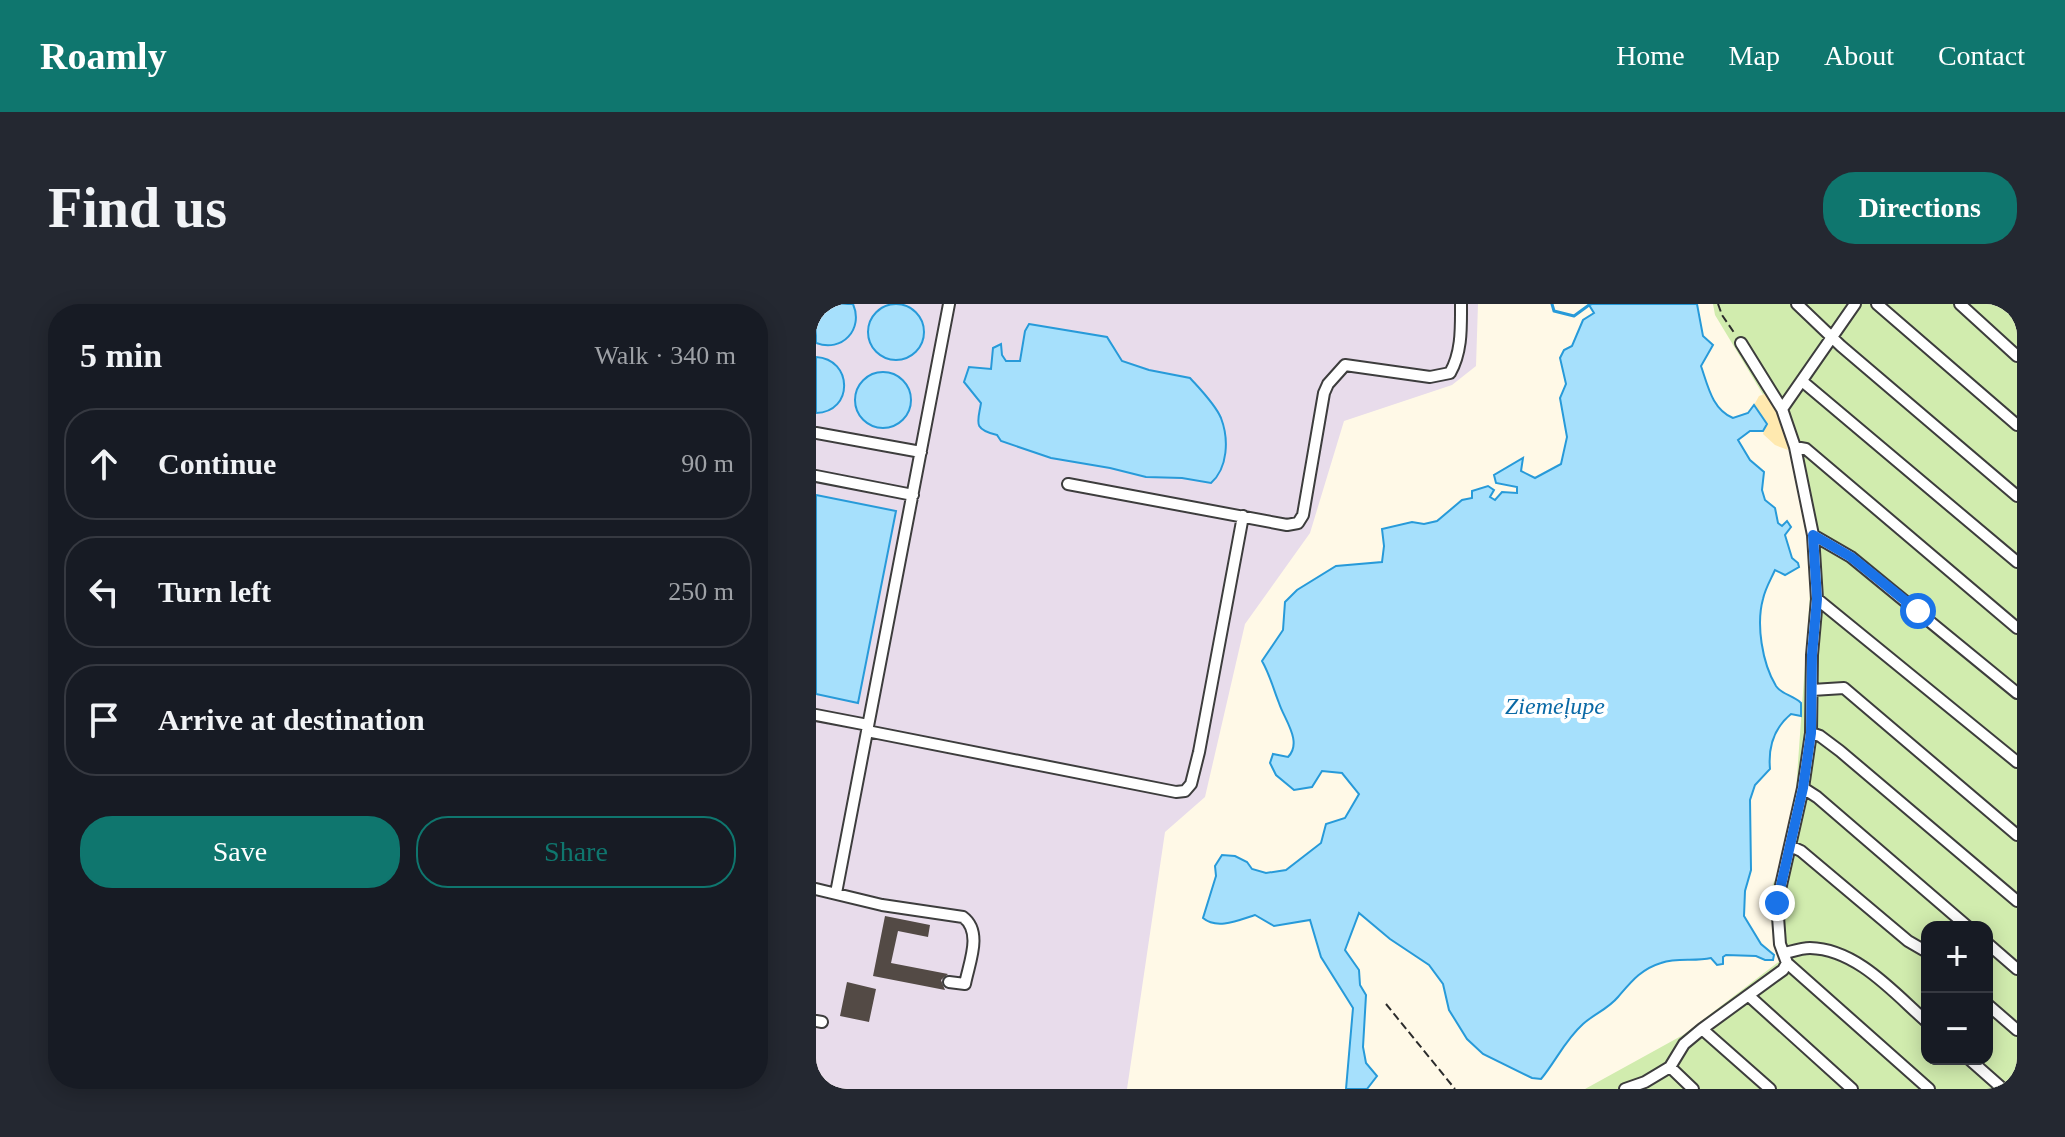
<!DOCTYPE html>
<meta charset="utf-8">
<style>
body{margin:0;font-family:Georgia,serif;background:#242831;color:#f1f3f6}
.controls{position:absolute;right:24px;bottom:24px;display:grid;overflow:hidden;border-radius:16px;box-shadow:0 4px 20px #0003}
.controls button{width:72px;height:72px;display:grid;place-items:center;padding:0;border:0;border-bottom:2px solid #363941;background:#171b24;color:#f1f3f6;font:40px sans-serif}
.stop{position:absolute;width:24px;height:24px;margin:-18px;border:6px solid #1a73e8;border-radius:50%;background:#fff}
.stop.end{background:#1a73e8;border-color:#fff;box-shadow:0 2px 8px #0008}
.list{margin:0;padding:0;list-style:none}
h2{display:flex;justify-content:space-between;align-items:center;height:104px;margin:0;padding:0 32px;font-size:34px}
h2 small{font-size:26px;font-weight:400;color:#9ea1a6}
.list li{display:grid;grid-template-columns:52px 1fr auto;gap:24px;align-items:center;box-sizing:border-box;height:112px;margin:0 16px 16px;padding:0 16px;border:2px solid #363941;border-radius:32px}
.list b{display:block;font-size:30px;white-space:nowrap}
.list em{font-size:26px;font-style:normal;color:#9ea1a6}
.actions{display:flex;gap:16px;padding:24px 32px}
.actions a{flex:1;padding:18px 0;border:2px solid #0f766e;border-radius:32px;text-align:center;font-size:28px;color:#0f766e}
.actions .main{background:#0f766e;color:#fff}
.icon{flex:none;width:44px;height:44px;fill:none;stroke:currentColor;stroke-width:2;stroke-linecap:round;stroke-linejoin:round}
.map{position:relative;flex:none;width:1201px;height:785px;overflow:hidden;border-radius:32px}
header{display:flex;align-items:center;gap:48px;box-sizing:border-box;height:112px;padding:0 40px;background:#0f766e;color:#fff}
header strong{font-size:38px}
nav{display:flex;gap:44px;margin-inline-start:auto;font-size:28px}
.intro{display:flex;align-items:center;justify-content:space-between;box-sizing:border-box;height:192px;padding:0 48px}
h1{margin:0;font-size:56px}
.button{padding:20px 36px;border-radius:32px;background:#0f766e;color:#fff;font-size:28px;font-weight:700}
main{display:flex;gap:48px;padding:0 48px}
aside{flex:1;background:#171b24;border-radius:32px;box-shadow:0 4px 20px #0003}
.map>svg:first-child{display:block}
.industrial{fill:#e8dceb}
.green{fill:#d1ecae;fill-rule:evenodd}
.sand{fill:#ffe9af}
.water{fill:#a6e0fc;stroke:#279ad9;stroke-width:2}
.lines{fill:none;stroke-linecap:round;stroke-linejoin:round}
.stream{stroke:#279ad9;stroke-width:3}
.building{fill:#534a45}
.minor-casing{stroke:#3d3d3d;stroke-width:14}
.path{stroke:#2c2c2c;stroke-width:2;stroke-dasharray:8 4;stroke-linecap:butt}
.minor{stroke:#fff;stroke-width:10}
.route{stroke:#1a73e8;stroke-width:10}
.labels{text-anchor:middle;stroke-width:8;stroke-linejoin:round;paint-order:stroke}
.water-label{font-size:24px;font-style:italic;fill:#0a69a5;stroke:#fff}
</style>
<header>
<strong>Roamly</strong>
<nav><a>Home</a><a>Map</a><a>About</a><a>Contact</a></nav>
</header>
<div class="intro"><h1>Find us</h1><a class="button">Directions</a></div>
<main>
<aside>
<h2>5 min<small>Walk · 340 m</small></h2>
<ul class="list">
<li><svg class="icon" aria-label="ahead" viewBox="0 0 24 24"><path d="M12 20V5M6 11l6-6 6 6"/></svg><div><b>Continue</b></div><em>90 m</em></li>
<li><svg class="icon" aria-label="left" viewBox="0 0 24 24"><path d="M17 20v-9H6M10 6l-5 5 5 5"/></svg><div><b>Turn left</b></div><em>250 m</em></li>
<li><svg class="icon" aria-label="arrive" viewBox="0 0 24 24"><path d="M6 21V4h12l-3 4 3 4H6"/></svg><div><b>Arrive at destination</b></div></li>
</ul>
<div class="actions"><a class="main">Save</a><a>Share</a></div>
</aside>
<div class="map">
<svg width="1201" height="785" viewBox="0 0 1201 785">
<rect width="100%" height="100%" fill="#fff9e7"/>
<path class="industrial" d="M0 0H662L660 62 636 81 528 117 494 229 429 320 389 493 349 528 311 785H0Z"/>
<path class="green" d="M897 0H1201V785H769L867 731 965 656 955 584 976 542 997 249 978 142 899 11ZM1111 623H1171V755H1111Z"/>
<path class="sand" d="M951 89C964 108 968 124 972 146L959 141 947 130 951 119 938 101 943 92Z"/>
<path class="water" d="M52 28a28 28 0 1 1 56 0a28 28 0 1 1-56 0Z
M0 0H37C48 25 26 49 0 39Z
M776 0H881L887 32 897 41 885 62C892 82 896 105 917 114L932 109 938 101 951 120 947 127H934L922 136 934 156 948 168 946 186 949 196 959 204 962 219 966 222 971 217 975 223 969 231 976 254 982 259 983 263 969 271 959 266C955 275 949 285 947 295 940 320 946 359 960 382 966 391 977 391 985 399V412L975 410C958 424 952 443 954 465L939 481 934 496 935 566 929 587 928 612 945 640 958 651 957 656H949L940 652 910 651 907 653V660L901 661 895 654C878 658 862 653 845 659 825 665 815 678 802 693 792 705 778 710 767 720 749 736 740 757 725 775L716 774 667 750 651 735 633 706 627 680 613 661 574 635 543 609 529 646 543 666 544 681 550 691 547 743 550 759 561 772 551 785H530L537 704 505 653 494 616 458 622 439 611C423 616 401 626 387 614L400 572 399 562 406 551 419 552 431 558 436 565 450 569 470 566 505 539 510 520 529 514 543 490 526 469 506 467 496 483 478 486 460 471 454 459 457 450 472 453C487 438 468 415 463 399 457 384 454 371 446 357L467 326 469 298 481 286 520 262 566 258 568 242 566 225 596 218 608 220 621 217 646 196 656 194V187L672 182 678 186 674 193 679 196 686 188 701 189V183L680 179 678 171 707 154 705 167 719 174 745 160 751 133 744 94 750 80 744 54 748 46 756 42 767 16 778 9 773 1Z
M213 20 291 33 306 57 333 66 374 74C384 85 399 100 405 114 413 135 412 164 395 179L366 174 330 173 294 164 235 154 185 137 181 131C156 125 162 118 165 99L148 78 153 63 175 65 177 44 185 40 186 51 190 57H204L209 27Z
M0 53C37 55 38 108 0 109Z
M39 96a28 28 0 1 1 56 0a28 28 0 1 1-56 0Z
M0 191 80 207 42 399 0 390Z"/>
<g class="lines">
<path class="stream" d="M736 0 738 7 758 12 773 1"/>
</g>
<path class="building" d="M69 612 114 621 112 633 82 627 75 659 132 670 125 676 129 686 57 672Z
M31 678 60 685 53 718 24 712Z"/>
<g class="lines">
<defs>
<path id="minor" d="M981 0 1025 42 1201 192
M1061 0 1201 121
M1144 0 1201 52
M986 77 1201 258
M966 105 1039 0
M0 129 105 148
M979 143 990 145 1201 324
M0 172 97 191
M252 180 471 221 482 219 487 211 508 89 512 80 529 61 614 73 634 69C646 48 645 24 645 0
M997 231 1035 253 1201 389
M1001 295 1201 458
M996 386 1028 384 1201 531
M0 411 52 421
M51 427 360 488 369 487 375 480 383 448 427 212
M995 429 1004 432 1024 447 1201 597
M987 484 1001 493 1152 623
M974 542 985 547 1092 637 1111 648
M0 585 66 601 147 613C167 628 153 659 149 680L133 678
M20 589 133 0
M1171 639 1201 665
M969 649C977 647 986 644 994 644 1041 645 1078 689 1111 718
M971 659 1113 785
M933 692 1036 785
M1171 700 1201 726
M0 717 6 718
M886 725 954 785
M1153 755 1187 785
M854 763 877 785
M809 785 829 778 854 763 868 740 886 725 967 666 971 659 964 640 961 599 987 484 995 429 996 351 1001 295 997 231 979 143 966 105 925 39"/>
</defs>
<use href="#minor" class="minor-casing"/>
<path class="path" d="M902 0 906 11 919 30
M570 700 639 785"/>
<use href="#minor" class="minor"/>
</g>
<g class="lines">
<path class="route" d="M961 599 987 484 995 429 996 351 1001 295 997 231 1035 253 1102 307"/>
</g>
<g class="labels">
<g class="water-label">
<text x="739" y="410">Ziemeļupe</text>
</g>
</g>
</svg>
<div class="controls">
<button>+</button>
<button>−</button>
</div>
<div class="stop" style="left:1102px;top:307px"></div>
<div class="stop end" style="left:961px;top:599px"></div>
</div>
</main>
